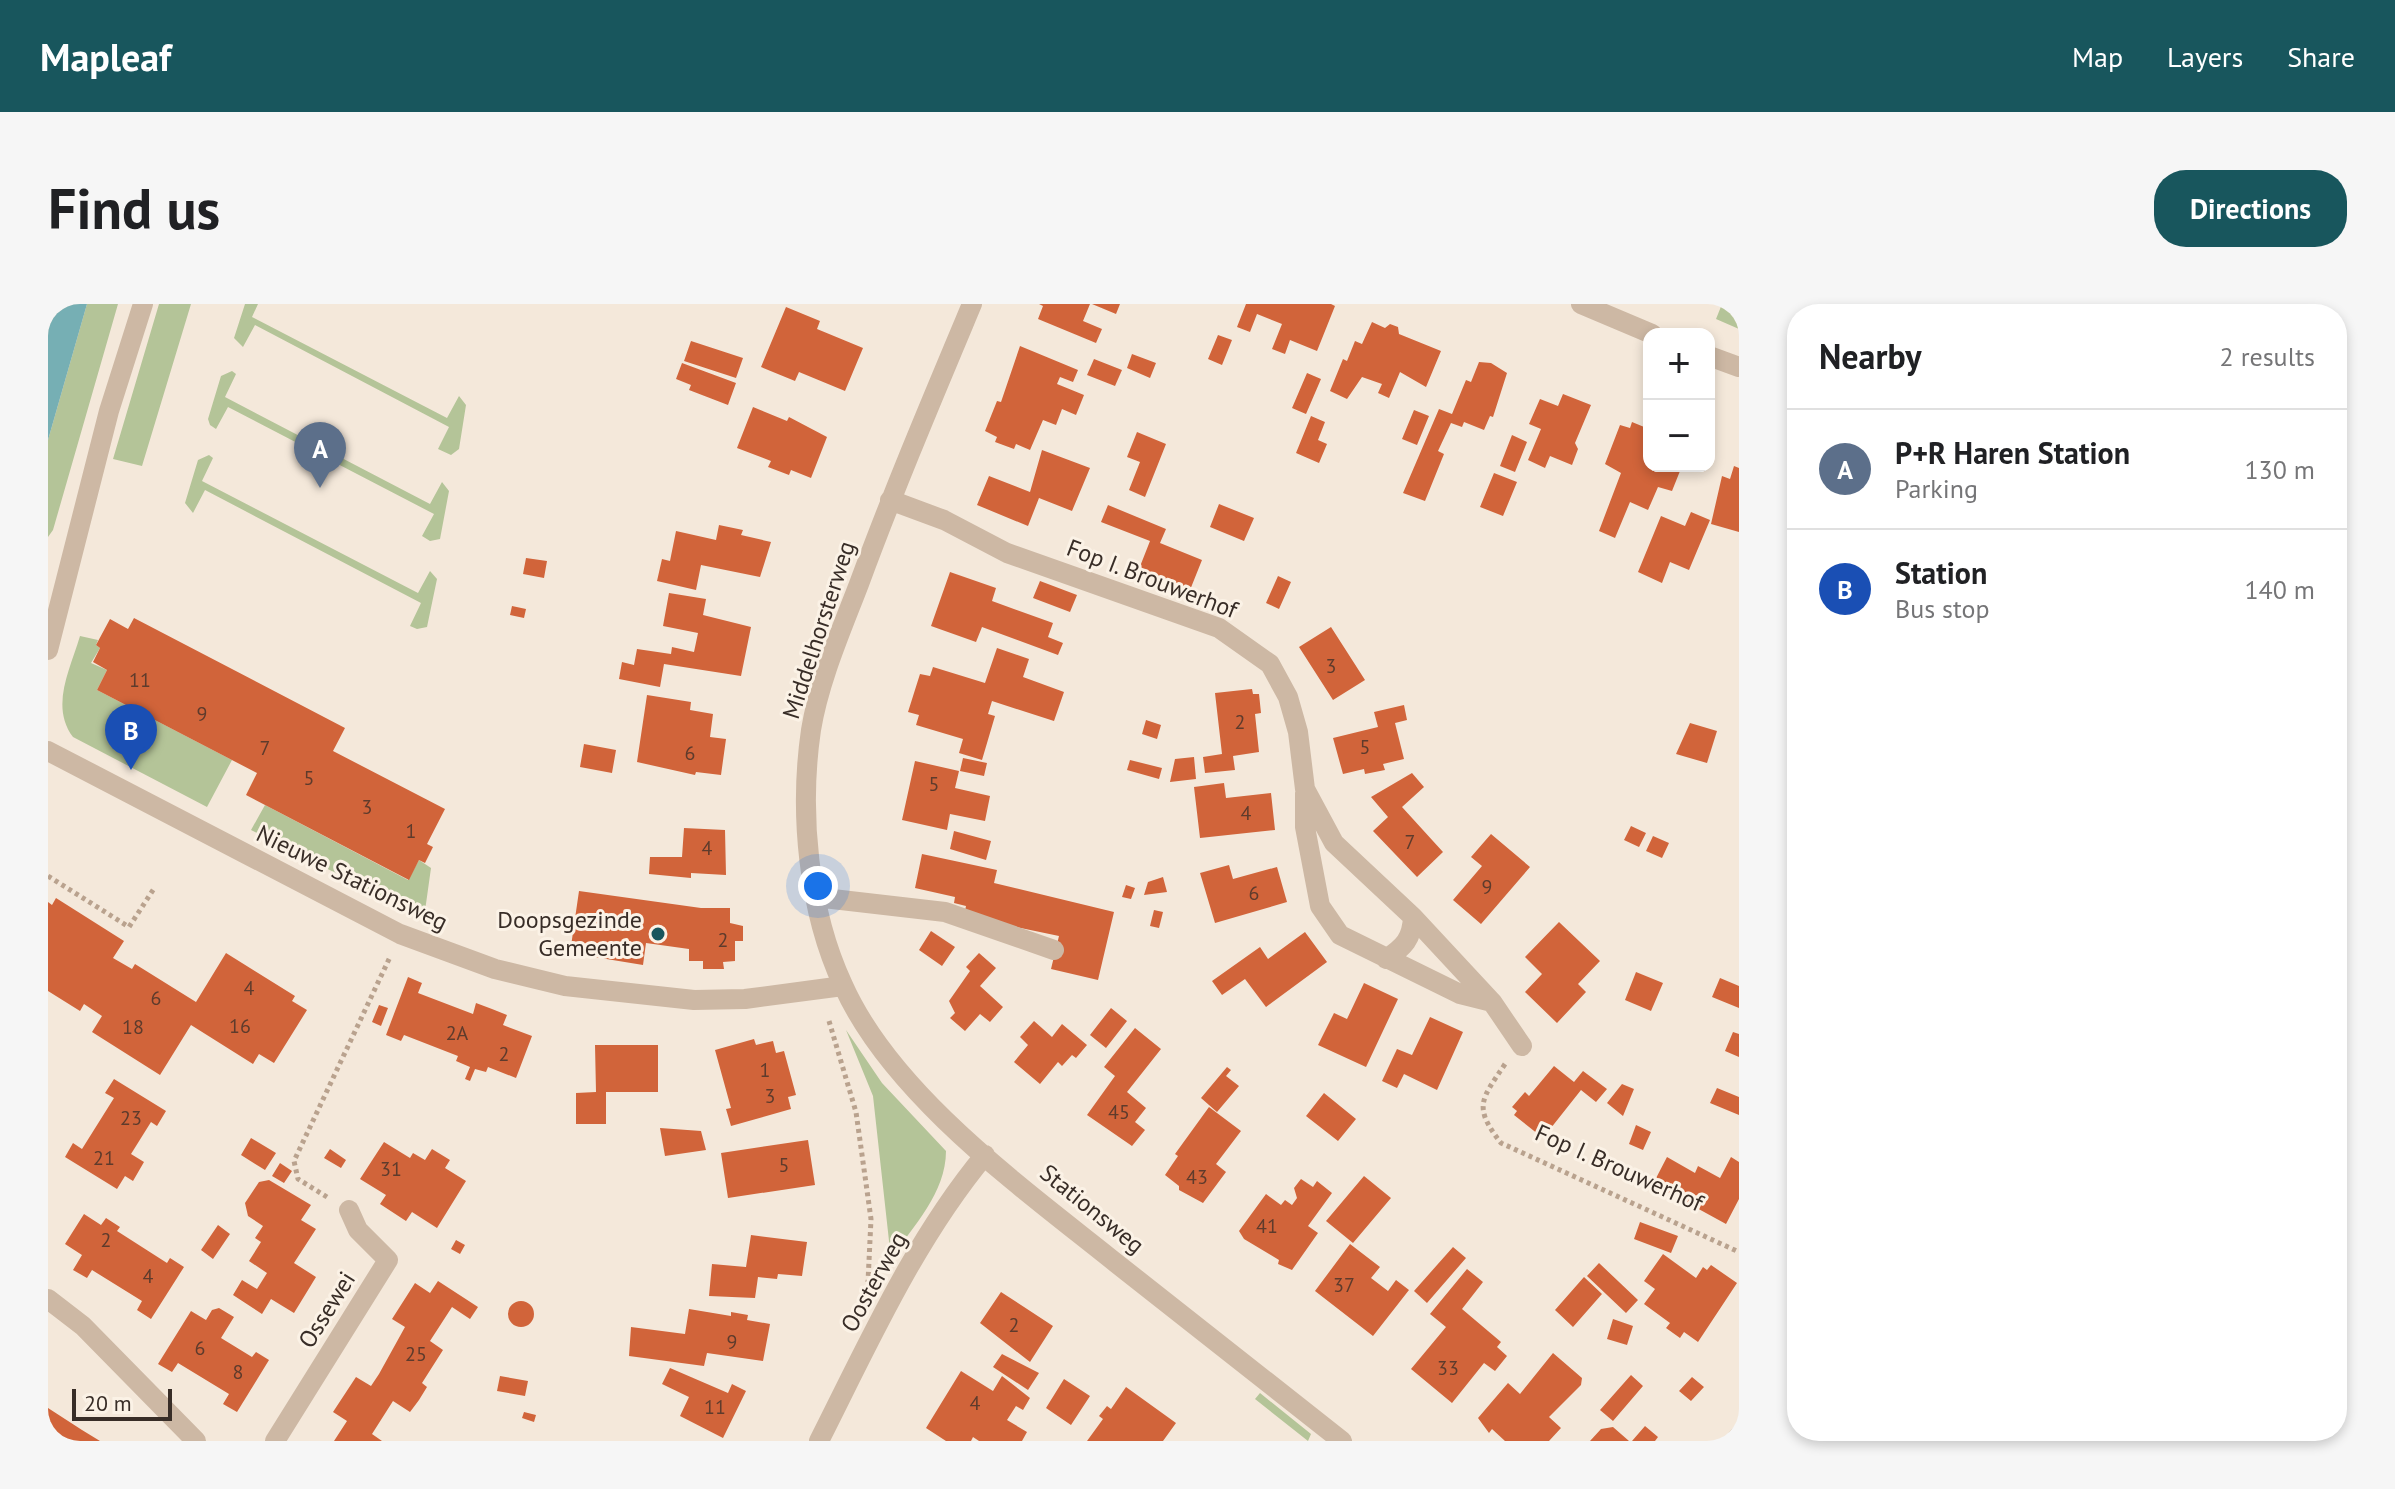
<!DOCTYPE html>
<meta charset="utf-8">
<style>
body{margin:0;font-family:"PT Sans",sans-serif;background:#f6f6f6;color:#202124}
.controls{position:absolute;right:24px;top:24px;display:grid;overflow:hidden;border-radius:16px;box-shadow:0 4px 12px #0003}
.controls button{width:72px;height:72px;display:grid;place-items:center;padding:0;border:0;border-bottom:2px solid #e0e0e0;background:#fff;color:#202124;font:40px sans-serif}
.scale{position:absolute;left:24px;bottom:20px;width:100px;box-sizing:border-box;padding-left:8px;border:4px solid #382d27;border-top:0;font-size:22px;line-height:28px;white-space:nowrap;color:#382d27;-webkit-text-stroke:6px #fbf2e6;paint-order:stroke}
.you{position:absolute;left:770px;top:582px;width:28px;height:28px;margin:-20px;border:6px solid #fff;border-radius:50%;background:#1a73e8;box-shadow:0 0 0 12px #1a73e833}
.badge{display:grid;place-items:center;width:52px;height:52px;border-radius:50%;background:#18565d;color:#fff;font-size:26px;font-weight:700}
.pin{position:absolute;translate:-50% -66px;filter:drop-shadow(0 2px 4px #0008)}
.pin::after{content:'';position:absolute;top:42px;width:28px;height:24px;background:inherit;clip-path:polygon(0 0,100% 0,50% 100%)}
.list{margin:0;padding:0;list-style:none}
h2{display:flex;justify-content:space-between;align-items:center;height:104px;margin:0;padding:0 32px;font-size:34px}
h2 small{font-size:26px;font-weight:400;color:#757577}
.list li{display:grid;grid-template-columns:52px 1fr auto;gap:24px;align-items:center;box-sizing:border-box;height:120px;padding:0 32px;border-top:2px solid #e0e0e0}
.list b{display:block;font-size:30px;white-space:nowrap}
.list p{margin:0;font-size:26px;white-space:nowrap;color:#757577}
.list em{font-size:26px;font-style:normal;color:#757577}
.map{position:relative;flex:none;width:1691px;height:1137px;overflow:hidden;border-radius:32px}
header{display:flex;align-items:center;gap:48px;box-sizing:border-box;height:112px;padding:0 40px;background:#18565d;color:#fff}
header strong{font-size:38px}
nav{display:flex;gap:44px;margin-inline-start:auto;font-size:28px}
.intro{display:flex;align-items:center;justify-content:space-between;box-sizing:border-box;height:192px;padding:0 48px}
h1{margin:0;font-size:56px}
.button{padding:20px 36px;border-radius:32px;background:#18565d;color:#fff;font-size:28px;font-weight:700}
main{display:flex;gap:48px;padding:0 48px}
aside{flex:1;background:#fff;border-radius:32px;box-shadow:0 4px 12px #0003}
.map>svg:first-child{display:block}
.green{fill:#b4c498}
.water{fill:#76afb4}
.building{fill:#d1643a}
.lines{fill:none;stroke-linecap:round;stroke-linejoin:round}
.path{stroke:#b9a28e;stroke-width:5;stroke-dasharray:4 4;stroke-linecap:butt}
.minor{stroke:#cdb8a4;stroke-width:20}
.poi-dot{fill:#18565d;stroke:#fbf2e6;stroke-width:3}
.labels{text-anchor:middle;stroke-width:6;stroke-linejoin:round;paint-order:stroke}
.number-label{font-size:20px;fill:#5e3b2c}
.street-label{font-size:24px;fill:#382d27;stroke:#fbf2e6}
.poi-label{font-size:24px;fill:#382d27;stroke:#fbf2e6;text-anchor:end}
</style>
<header>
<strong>Mapleaf</strong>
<nav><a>Map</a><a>Layers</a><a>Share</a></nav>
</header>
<div class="intro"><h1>Find us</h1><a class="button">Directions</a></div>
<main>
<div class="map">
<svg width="1691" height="1137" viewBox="0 0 1691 1137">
<rect width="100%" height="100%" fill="#f4e8da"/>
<path class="green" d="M39 0H70L5 226 0 233V136Z
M111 0H143L94 162 65 155Z
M197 0H210L204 13 399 114 411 92 418 101 411 145 403 151 390 145 401 123 207 21 195 43 186 34Z
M1674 0H1691V25L1668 15Z
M184 67 188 70 177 93 382 200 394 178 401 187 392 235 382 237 374 232 386 210 180 103 168 125 162 121 160 115 173 72Z
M161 151 165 154 154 177 370 289 382 267 389 275 379 323 369 325 362 322 373 299 157 186 145 209 137 199 150 156Z
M32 332 50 336 48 341 52 344 43 359 59 366 49 386 184 456 159 503 25 433C2 402 22 366 32 332Z
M217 501 360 576 371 556 383 564 376 614 203 526Z
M798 726 834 779 898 847C898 889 865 922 843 955L825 792Z
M1212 1089 1263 1130 1260 1137 1207 1095Z"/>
<path class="water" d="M0 0H39L0 136Z"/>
<path class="building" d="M991 0H1042L1035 17 1054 25 1048 39 990 15 995 2Z
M1044 0H1072L1068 10Z
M1198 0H1283L1287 2 1269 47 1242 36 1237 50 1224 45 1234 20 1209 10 1202 28 1189 23Z
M738 3 772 17 769 25 815 44 797 87 751 68 747 77 713 63Z
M1324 18 1337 24 1342 20 1350 23 1351 30 1393 47 1378 83 1352 68 1341 94 1330 89 1334 80 1314 73 1299 95 1282 87 1295 55 1299 57 1307 37 1314 40Z
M1170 31 1184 36 1174 61 1160 55Z
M643 37 695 54 688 74 636 57Z
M972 42 1030 66 1025 78 1012 73 1009 80 1036 91 1028 111 1014 105 1008 121 995 116 982 146 968 140 966 145 947 138 949 133 937 127 949 97 953 98Z
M1084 50 1108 59 1102 74 1079 64Z
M1046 55 1074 66 1067 82 1039 71Z
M1431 58 1443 59 1459 69 1445 113 1442 112 1436 126 1416 118 1414 123 1403 119 1390 147 1396 150 1377 197 1355 189 1391 105 1404 110 1418 76 1423 78Z
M634 59 688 79 680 101 641 86 643 81 628 75Z
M1259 69 1273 75 1258 110 1244 104Z
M1515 90 1543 101 1527 139 1530 145 1524 161 1502 152 1497 164 1480 156 1493 125 1481 120 1492 95 1510 102Z
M705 103 739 117 741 113 779 133 763 174 743 166 741 171 720 163 723 157 689 144Z
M1366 106 1381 112 1369 141 1354 135Z
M1263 112 1277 118 1270 136 1279 140 1271 159 1248 149Z
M1584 118 1601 125V162H1634L1624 187 1610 183 1600 206 1582 198 1567 234 1551 227 1573 169 1557 160 1572 121 1582 124Z
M1089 128 1118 140 1097 193 1081 186 1092 158 1079 153Z
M1464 131 1479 138 1467 168 1452 162Z
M994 146 1042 164 1024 207 991 194 980 222 929 201 941 172 982 188Z
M1686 162 1691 164V228L1663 220 1674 172 1682 175Z
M1446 169 1469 178 1455 212 1432 203Z
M1171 200 1206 214 1196 237 1162 223Z
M1060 201 1118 225 1112 239 1154 256 1142 286 1091 265 1102 237 1053 218Z
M1643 208 1662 216 1641 266 1622 258 1614 279 1590 268 1613 212 1637 222Z
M671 221 695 226 693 231 723 238 712 273 653 261 648 286 609 277 614 255 622 257 628 227 668 236Z
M478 254 499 257 496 274 475 270Z
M902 268 948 284 944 297 1005 319 1000 333 1015 339 1010 351 934 323 928 338 883 322Z
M1230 272 1243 278 1231 305 1218 299Z
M992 277 1029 291 1022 308 985 294Z
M621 289 658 295 655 311 703 323 693 372 616 360 612 383 571 375 574 358 586 361 589 345 623 350 624 343 646 348 650 329 615 322Z
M464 302 478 305 476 314 462 311Z
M86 314 297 424 285 447 397 505 379 540 385 543 377 559 371 556 361 576 198 491 209 469 49 386 59 366 45 358 52 344 48 341 62 315 80 325Z
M1283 323 1317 376 1285 396 1251 343Z
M949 344 981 355 975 373 1016 388 1006 417 944 397 940 410 947 412 934 456 911 449 915 435 868 421 871 411 860 408 872 370 882 372 885 363 937 379Z
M1204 385 1205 390H1211L1213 409 1207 410 1211 448 1185 452 1187 466 1157 469 1155 453 1174 450 1167 389Z
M599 391 643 398 642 406 665 410 662 433 678 435 673 471 648 468 647 471 589 458Z
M1356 401 1359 416 1347 419 1356 455 1335 460 1337 466 1317 470 1316 465 1295 470 1285 434 1330 423 1326 408Z
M1098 416 1113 421 1109 435 1094 430Z
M1642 419 1669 427 1659 459 1628 450Z
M536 440 568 446 564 469 532 463Z
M1146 453 1148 475 1122 478 1127 455Z
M915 454 939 459 936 472 912 467Z
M1082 456 1114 464 1111 475 1079 466Z
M867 457 911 467 907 484 942 492 937 517 902 510 899 526 854 516Z
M1364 469 1376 483 1354 503 1395 548 1369 573 1325 527 1340 513 1323 493Z
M1176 479 1178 494 1223 489 1227 526 1152 534 1146 483Z
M1583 522 1598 529 1591 543 1576 536Z
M636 524 677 526 678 571 643 569V574L601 570 602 553H634Z
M906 527 943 537 938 556 902 545Z
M1443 530 1482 563 1433 620 1405 596 1434 562 1423 553Z
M1605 532 1621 539 1614 554 1598 547Z
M874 550 949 566 946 579 1066 608 1050 676 1003 665 1011 632 916 612 918 602 906 599 907 593 867 584Z
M1181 561 1185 575 1229 563 1239 598 1167 619 1152 569Z
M1115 573 1119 588 1096 591 1100 578Z
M1078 581 1087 584 1083 595 1074 593Z
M531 587 653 604H682V619L695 622V637H687V657L675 658 676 665H655V657H641V645L598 639 595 661 522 649Z
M8 594 76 637 65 654 84 665 87 660 148 698 178 649 247 692 244 697 259 706 226 759 211 750 205 760 143 721 112 771 44 728 54 712 36 700 32 707 0 687V598L4 601Z
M1106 606 1115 608 1111 624 1102 622Z
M1511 618 1552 657 1530 680 1538 688 1509 719 1477 688 1494 670 1477 653Z
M883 627 907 643 894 662 871 646Z
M1257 628 1279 658 1218 703 1197 675 1174 691 1164 677 1212 643 1220 655Z
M931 649 948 664 932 682 955 703 942 718 932 710 917 727 902 714 907 709 901 697 922 667 918 663Z
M1588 668 1615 679 1603 707 1577 696Z
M360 673 374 679 370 689 425 710 428 699 444 705 459 711 455 721 484 732 468 774 440 763 438 768 427 765 422 777 417 775 422 763 408 757 410 752 356 731 353 737 338 731Z
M1672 674 1691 682V704L1664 693Z
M1316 679 1350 695 1318 763 1270 741 1286 709 1299 715Z
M331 701 340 704 333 722 324 718Z
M1063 704 1079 717 1058 744 1042 731Z
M1382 713 1415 728 1389 786 1356 770 1349 784 1334 777 1349 745 1364 751Z
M986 717 1004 733 1014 720 1039 741 1028 754 1024 751 1014 762 1010 758 992 780 966 758 980 741 972 733Z
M1087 724 1113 745 1079 788 1098 804 1087 818 1097 826 1084 842 1039 811 1067 772 1056 763Z
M1685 728 1691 730V753L1677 747Z
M706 735 708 741 725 737 728 749 736 747 748 791 740 793 743 805 683 822 678 805 683 804 667 746Z
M547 741H610V788H558V820H528V789L548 788Z
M1506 762 1526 778 1535 767 1559 785 1548 798 1533 786 1495 834 1466 811 1469 807 1464 803 1477 788 1481 792Z
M1179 763 1183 766 1178 772 1191 782 1169 808 1153 794Z
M66 775 118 807 109 822 103 818 83 850 96 858 85 877 77 872 69 885 17 853 25 839 34 845 66 794 57 789Z
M1574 780 1586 785 1575 812 1559 799Z
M1669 784 1691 793V811L1662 799Z
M1276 789 1308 815 1290 837 1258 812Z
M1161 803 1193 827 1168 860 1178 868 1155 899 1131 886V882L1117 871 1130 852 1127 850Z
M1588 821 1603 828 1595 846 1581 840Z
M612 824 653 827 658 846 617 852Z
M203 834 228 849 217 866 193 851Z
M760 836 767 881 680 894 673 849Z
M336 838 362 854 365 849 377 856 384 845 402 856 397 864 418 877 389 924 364 908 358 917 332 900 338 891 312 875Z
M282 845 298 856 293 864 276 854Z
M1619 853 1647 869 1650 862 1672 874 1683 853 1691 858V895L1678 920 1605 880Z
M232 859 244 867 236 879 224 872Z
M1316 872 1343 894 1305 939 1278 917Z
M1253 875 1265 883 1269 877 1284 889 1260 922 1270 929 1244 966 1230 960 1231 956 1196 935 1191 927 1218 890 1233 901 1237 896 1244 901 1249 894 1246 884Z
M221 876 263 901 253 916 268 925 246 959 268 973 246 1009 223 995 214 1010 185 991 194 976 209 985 219 969 201 957 213 938 207 934 215 922 200 912 197 899 211 878Z
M36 910 53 921 58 914 72 923 69 927 119 959 122 954 136 963 103 1015 89 1006 94 997 44 966 39 974 25 966 34 951 17 940Z
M1592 918 1630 932 1623 949 1586 935Z
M170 921 182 930 165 955 153 946Z
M703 931 759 938 754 972 730 970 729 975 710 973 707 994 661 992 664 960 698 963Z
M408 936 417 941 412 950 403 945Z
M1302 940 1332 963 1323 974 1340 987 1348 976 1361 986 1325 1032 1267 987Z
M1405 943 1418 954 1379 999 1366 987Z
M1615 950 1648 974 1655 963 1659 966 1663 961 1689 979 1650 1038 1636 1028 1632 1034 1618 1024 1622 1019 1596 1000 1607 985 1596 977Z
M1551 959 1590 996 1578 1009 1539 972Z
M1419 965 1435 978 1414 1005 1453 1038 1449 1043 1459 1052 1447 1067 1436 1059 1404 1099 1363 1065 1398 1023 1382 1010Z
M1536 973 1554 990 1525 1023 1507 1006Z
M390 977 430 1003 422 1015 404 1003 382 1037 395 1046 374 1079 379 1083 371 1096 362 1108 345 1097 324 1130 334 1137H286L299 1117 285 1108 308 1073 323 1082 331 1070 357 1023 344 1015 367 979 382 989Z
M953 988 1005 1022 982 1058 932 1019Z
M460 1010a13 13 0 1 1 26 0a13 13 0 1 1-26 0Z
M171 1004 186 1013 173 1034 204 1053 208 1048 221 1056 189 1108 175 1100 181 1090 130 1059 124 1068 110 1060 143 1007 158 1016 164 1006Z
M641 1005 683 1012V1008L700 1011 699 1016 722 1020 715 1057 659 1049 656 1062 581 1052 583 1023 637 1030Z
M1565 1015 1585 1022 1579 1041 1559 1035Z
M1505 1049 1534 1074 1533 1081 1501 1113 1513 1124 1501 1137H1457L1444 1125 1441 1129 1430 1114 1460 1079 1472 1090Z
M954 1050 991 1069 980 1086 945 1063Z
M622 1064 680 1089 684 1080 698 1087 675 1134 632 1112 641 1093 614 1080Z
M913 1067 945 1087 954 1072 982 1094 975 1106 968 1102 959 1116 979 1128 974 1137H931L925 1133 923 1137H898L878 1124Z
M1583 1071 1595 1082 1565 1117 1552 1106Z
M452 1072 480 1077 477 1092 449 1087Z
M1644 1073 1656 1083 1643 1097 1631 1087Z
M1016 1075 1042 1092 1023 1121 998 1104Z
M1078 1083 1128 1119 1115 1137H1039L1055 1115 1051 1112 1059 1102 1063 1105Z
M0 1104 34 1126 52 1137H0Z
M476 1108 488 1111 486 1118 474 1114Z
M1597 1122 1610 1133 1607 1137H1584Z
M1565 1123 1581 1137H1542L1553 1125Z"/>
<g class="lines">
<path class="path" d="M0 572 81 623 107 583
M781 717 808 808 823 915 820 978
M1457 760C1434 795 1424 802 1453 839L1691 948
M279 893 250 875 246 857 342 653"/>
<path class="minor" d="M924 0C885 93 846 185 811 280 793 327 771 377 763 426 751 508 760 606 795 681 844 791 976 885 1068 959 1144 1018 1219 1078 1294 1137
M1533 0 1604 30
M1661 52 1691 63
M842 196 896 216 959 249 1171 324 1222 360 1240 393 1250 428 1257 485 1286 539 1365 613 1444 698 1474 742
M0 346 61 107 95 0
M0 447 352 630 447 665 517 682 646 696 697 695 795 682
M1257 489V523L1272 602 1292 631 1412 690 1444 698
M767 593 897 608 1006 646
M1338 655C1356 643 1364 635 1365 613
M0 995 35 1022 148 1137
M227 1137 340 956 310 926 301 906
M771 1137C820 1040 867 935 937 851
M1687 1137 1691 1132"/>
</g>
<circle class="poi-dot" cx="610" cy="630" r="8"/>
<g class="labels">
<g class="number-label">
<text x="1283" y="369">3</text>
<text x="92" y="383">11</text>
<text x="154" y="417">9</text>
<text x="1192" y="425">2</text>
<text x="1317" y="450">5</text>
<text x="217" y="451">7</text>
<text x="642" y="456">6</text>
<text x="261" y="481">5</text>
<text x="886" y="487">5</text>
<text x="319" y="510">3</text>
<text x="1198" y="516">4</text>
<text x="363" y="534">1</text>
<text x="1362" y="545">7</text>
<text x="659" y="551">4</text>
<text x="1439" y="590">9</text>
<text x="1206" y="596">6</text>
<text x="675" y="643">2</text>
<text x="201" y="691">4</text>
<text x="108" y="701">6</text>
<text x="192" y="729">16</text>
<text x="85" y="730">18</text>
<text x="409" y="736">2A</text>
<text x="456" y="757">2</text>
<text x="717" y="773">1</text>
<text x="722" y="799">3</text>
<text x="1071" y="815">45</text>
<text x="83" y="821">23</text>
<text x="56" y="861">21</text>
<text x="736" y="868">5</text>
<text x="343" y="872">31</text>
<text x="1149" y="880">43</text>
<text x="1219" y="929">41</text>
<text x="58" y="943">2</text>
<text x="100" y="979">4</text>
<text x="1296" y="988">37</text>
<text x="966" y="1028">2</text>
<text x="684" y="1045">9</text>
<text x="152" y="1051">6</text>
<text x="368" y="1057">25</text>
<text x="1400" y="1071">33</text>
<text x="190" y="1075">8</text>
<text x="927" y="1106">4</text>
<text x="667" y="1110">11</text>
</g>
<g class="street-label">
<text transform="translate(1104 275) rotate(21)" y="8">Fop I. Brouwerhof</text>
<text transform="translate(771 326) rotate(-72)" y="8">Middelhorsterweg</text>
<text transform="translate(304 574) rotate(26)" y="8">Nieuwe Stationsweg</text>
<text transform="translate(1571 864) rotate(24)" y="8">Fop I. Brouwerhof</text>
<text transform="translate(1044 905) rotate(39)" y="8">Stationsweg</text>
<text transform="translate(826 978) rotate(-61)" y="8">Oosterweg</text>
<text transform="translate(279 1006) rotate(-58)" y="8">Ossewei</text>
</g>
<g class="poi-label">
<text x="594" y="624">Doopsgezinde<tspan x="594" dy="28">Gemeente</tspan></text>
</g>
</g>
</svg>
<div class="controls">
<button>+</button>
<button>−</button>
</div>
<div class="scale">20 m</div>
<div class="you"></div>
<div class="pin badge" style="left:272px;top:184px;background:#5c6f8a">A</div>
<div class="pin badge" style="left:83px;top:466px;background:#1a4fb4">B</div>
</div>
<aside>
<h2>Nearby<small>2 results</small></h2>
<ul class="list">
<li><span class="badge" style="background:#5c6f8a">A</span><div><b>P+R Haren Station</b><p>Parking</p></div><em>130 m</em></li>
<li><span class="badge" style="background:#1a4fb4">B</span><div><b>Station</b><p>Bus stop</p></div><em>140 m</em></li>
</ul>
</aside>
</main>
